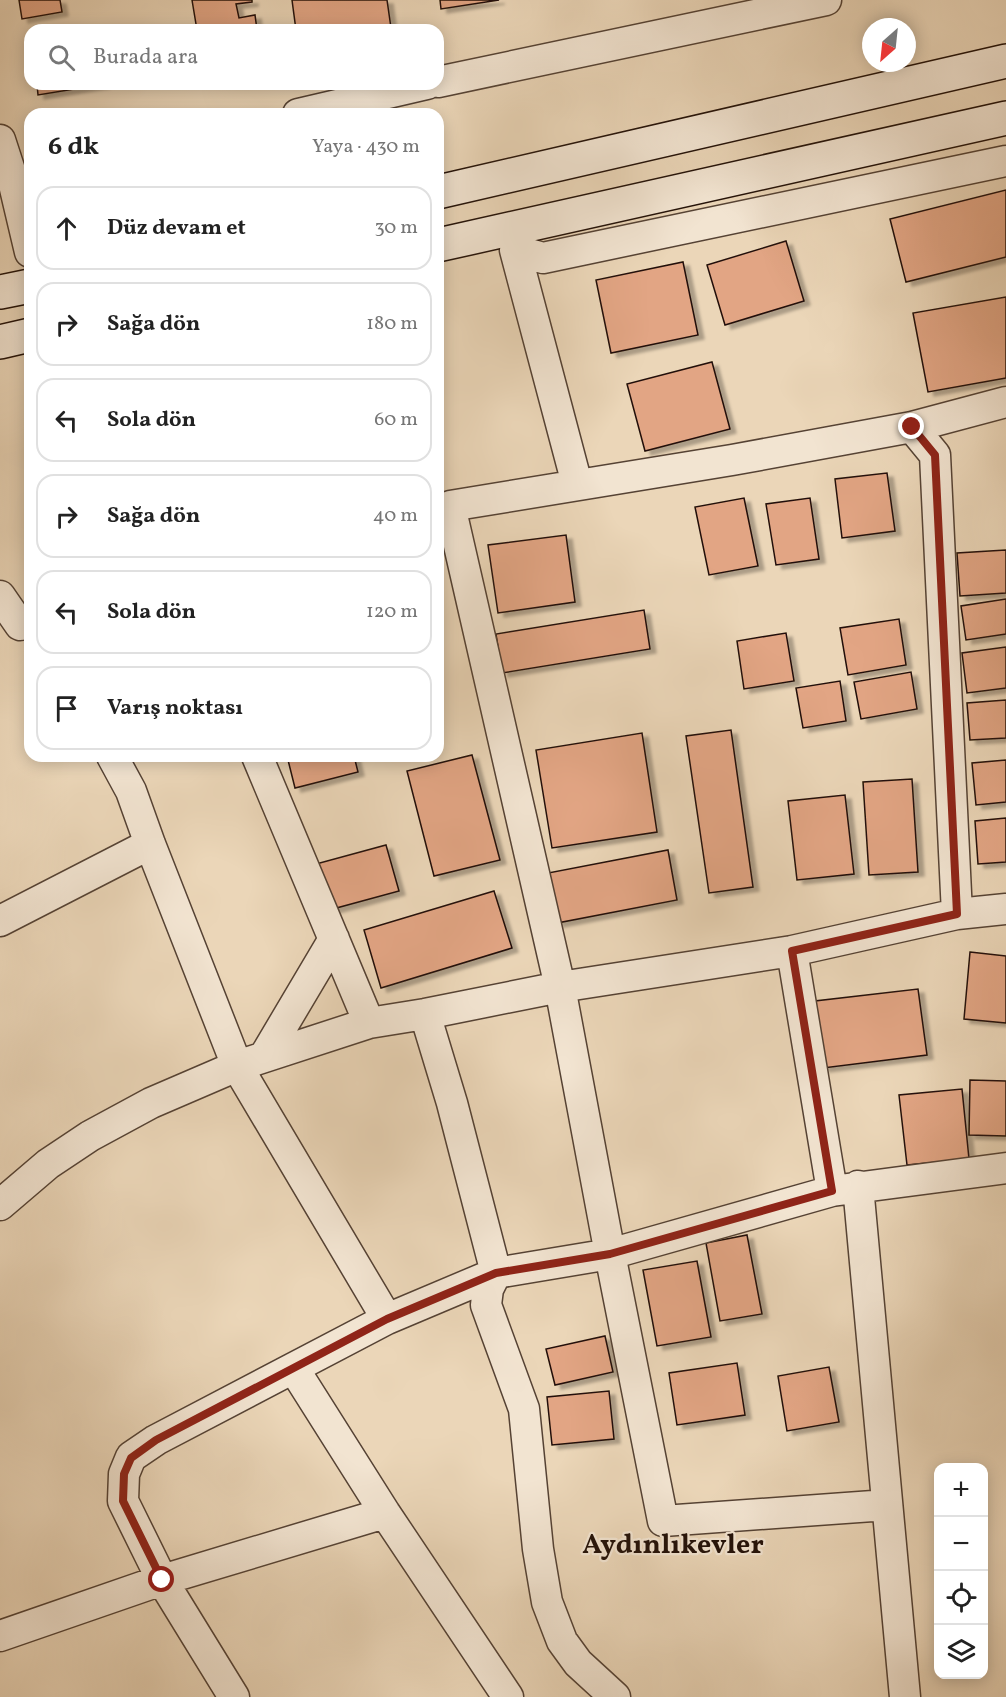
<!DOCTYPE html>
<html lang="tr">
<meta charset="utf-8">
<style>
body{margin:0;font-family:Vollkorn,serif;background:#f2f2f2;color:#222}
.controls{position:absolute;right:18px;bottom:18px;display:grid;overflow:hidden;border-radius:12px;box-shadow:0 3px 15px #0003}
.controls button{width:54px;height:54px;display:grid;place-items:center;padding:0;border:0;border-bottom:2px solid #e0e0e0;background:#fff;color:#222;font:30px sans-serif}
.compass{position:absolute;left:862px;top:18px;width:54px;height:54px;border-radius:50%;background:#fff;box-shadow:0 3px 15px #0003;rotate:207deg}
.stop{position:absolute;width:18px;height:18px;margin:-14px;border:4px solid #8f2418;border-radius:50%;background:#fff}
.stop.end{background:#8f2418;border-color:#fff;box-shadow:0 2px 6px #0008}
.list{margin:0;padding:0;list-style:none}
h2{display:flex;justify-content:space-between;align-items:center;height:78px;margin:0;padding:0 24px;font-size:26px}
h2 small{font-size:20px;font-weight:400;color:#767676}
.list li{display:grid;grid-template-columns:39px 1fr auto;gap:18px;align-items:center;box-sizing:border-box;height:84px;margin:0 12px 12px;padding:0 12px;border:2px solid #e0e0e0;border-radius:18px}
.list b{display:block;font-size:22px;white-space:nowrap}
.list em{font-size:20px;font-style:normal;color:#767676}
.icon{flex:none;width:33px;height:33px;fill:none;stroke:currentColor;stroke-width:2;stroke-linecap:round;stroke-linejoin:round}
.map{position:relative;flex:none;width:1006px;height:1697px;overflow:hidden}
.search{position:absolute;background:#fff;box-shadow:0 3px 15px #0003;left:24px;top:24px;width:420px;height:66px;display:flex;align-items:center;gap:15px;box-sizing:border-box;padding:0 21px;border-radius:18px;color:#767676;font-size:22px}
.panel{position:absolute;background:#fff;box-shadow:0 3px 15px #0003;left:24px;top:108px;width:420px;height:654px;border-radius:18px}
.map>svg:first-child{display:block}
.building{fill:#e2a584;stroke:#231108;stroke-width:1.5;filter:url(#shadow)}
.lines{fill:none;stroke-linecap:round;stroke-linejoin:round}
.minor-casing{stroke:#554234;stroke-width:33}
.secondary-casing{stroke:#231108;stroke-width:36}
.minor{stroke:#f2e4d1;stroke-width:30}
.secondary{stroke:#f2e4d1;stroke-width:33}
.route{stroke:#8f2418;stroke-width:8}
.labels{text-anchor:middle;stroke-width:4.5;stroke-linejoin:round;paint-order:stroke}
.district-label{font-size:28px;font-weight:bold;fill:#231108;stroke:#f2e4d1}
</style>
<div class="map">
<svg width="1006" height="1697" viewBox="0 0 1006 1697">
<defs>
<filter id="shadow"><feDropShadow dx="6" dy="4" stdDeviation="1.5" flood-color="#0004"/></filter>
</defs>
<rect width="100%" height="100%" fill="#ebd6b8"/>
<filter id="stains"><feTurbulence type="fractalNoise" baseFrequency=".00333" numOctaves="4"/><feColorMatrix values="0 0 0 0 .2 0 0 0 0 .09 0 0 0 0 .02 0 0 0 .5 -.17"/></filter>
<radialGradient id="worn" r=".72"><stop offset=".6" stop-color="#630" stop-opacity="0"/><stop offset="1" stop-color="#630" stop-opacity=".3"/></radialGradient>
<path class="building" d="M19 0H60L62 12 22 19Z
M192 0H252V2L236 4 239 18 255 15 257 30H197Z
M292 0H387L391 28 375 30H296Z
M440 0H499L441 9Z
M37 84H105L38 95Z
M1006 190V257L906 282 890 219Z
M786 241 804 301 725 325 707 265Z
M683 262 698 335 611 353 596 280Z
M1006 297V378L928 392 913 313Z
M712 362 730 429 645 451 627 384Z
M887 473 895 531 842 538 835 479Z
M744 498 758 566 709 575 695 507Z
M810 498 819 559 776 565 766 504Z
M566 535 575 602 498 613 488 545Z
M1006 550V593L960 596 957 553Z
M1006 599V634L966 640 961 606Z
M644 610 650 649 502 673 496 634Z
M899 619 906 665 848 675 840 628Z
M786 633 794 681 744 689 737 641Z
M1006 647V688L967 693 962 653Z
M911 672 917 709 861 719 854 682Z
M840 681 846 721 803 728 796 688Z
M1006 700V738L970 740 967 703Z
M731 730 753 887 709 893 686 736Z
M642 733 657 832 552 848 536 750Z
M472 755 500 860 434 876 407 771Z
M287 756H354L358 772 295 788Z
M1006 760V802L976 805 972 763Z
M912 779 918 872 869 875 863 782Z
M845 795 854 874 797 880 788 801Z
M1006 818V862L978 864 975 821Z
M386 845 399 891 329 910 316 864Z
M668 850 677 900 557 923 548 873Z
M494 891 512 948 381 988 364 930Z
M970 952 1006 956V1023L964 1019Z
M918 989 927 1055 823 1068 815 1001Z
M970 1080 1006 1081V1136L969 1135Z
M962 1089 969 1159 907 1165 899 1095Z
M747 1235 762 1314 720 1321 706 1243Z
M697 1261 711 1337 657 1346 643 1270Z
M605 1336 613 1372 555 1385 546 1349Z
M737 1363 745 1415 677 1425 669 1373Z
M829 1367 839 1422 787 1431 778 1376Z
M609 1391 614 1439 552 1445 547 1397Z"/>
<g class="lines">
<defs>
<path id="minor" d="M438 82 826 0
M298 114 427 84
M0 140 13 180 30 252
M577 484 515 250 543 258 1006 161
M0 596 20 625 30 620
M112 756 131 791 150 844 237 1066 387 1319
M257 756 369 1023
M957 914 935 455 912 427 1006 402
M0 921 150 844
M425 1014 452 1103 496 1273 488 1289 486 1305 524 1409 538 1549 547 1602 562 1641 578 1663 615 1697
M264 1057 334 939
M858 1186 905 1697
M832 1191 792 951 957 914 1006 909
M0 1205 48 1164 90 1136 151 1103 237 1066 369 1023 425 1014 560 987 792 951
M294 1369 385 1513 508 1697
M887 1505 663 1521 610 1254 560 987 450 506 732 460 912 427
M385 1513 162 1580 123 1501 124 1474 131 1457 156 1440 387 1319 496 1273 610 1254 832 1191 1006 1168
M0 1636 162 1580 234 1697"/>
<path id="secondary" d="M438 192 1006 61
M438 245 1006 118
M0 292 30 286
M0 342 30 335"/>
</defs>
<use href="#minor" class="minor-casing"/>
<use href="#secondary" class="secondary-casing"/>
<use href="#minor" class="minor"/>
<use href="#secondary" class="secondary"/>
</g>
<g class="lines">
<path class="route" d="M162 1580 123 1501 124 1474 131 1458 156 1440 387 1319 496 1273 610 1254 832 1191 792 951 957 914 935 455 912 427"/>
</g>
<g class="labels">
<g class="district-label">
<text x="673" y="1553">Aydınlıkevler</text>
</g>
</g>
<rect width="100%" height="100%" filter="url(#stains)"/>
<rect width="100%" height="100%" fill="url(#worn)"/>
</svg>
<div class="controls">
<button>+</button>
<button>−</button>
<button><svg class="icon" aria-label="locate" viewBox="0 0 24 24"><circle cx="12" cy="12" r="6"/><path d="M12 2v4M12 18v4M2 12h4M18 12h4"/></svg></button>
<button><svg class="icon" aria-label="layers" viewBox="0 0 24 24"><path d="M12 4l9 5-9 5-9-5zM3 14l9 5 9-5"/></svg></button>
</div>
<svg class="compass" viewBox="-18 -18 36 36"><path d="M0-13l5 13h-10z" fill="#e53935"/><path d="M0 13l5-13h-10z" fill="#767676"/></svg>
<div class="stop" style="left:162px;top:1580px"></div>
<div class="stop end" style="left:912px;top:427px"></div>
<div class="search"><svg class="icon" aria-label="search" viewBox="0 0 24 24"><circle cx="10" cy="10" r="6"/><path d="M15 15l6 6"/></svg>Burada ara</div>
<section class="panel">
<h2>6 dk<small>Yaya · 430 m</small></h2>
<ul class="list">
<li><svg class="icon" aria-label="ahead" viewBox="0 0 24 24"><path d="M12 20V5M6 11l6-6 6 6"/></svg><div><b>Düz devam et</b></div><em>30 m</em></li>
<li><svg class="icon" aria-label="right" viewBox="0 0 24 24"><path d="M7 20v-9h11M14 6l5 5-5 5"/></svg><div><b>Sağa dön</b></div><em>180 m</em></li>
<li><svg class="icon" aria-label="left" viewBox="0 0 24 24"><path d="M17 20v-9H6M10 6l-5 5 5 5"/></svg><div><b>Sola dön</b></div><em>60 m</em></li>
<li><svg class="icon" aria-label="right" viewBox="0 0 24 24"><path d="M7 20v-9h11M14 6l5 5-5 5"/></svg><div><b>Sağa dön</b></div><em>40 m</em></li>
<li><svg class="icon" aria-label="left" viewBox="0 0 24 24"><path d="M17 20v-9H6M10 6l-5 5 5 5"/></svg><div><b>Sola dön</b></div><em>120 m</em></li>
<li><svg class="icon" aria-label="arrive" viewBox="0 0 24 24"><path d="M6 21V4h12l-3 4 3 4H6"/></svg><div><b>Varış noktası</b></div></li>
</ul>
</section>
</div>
